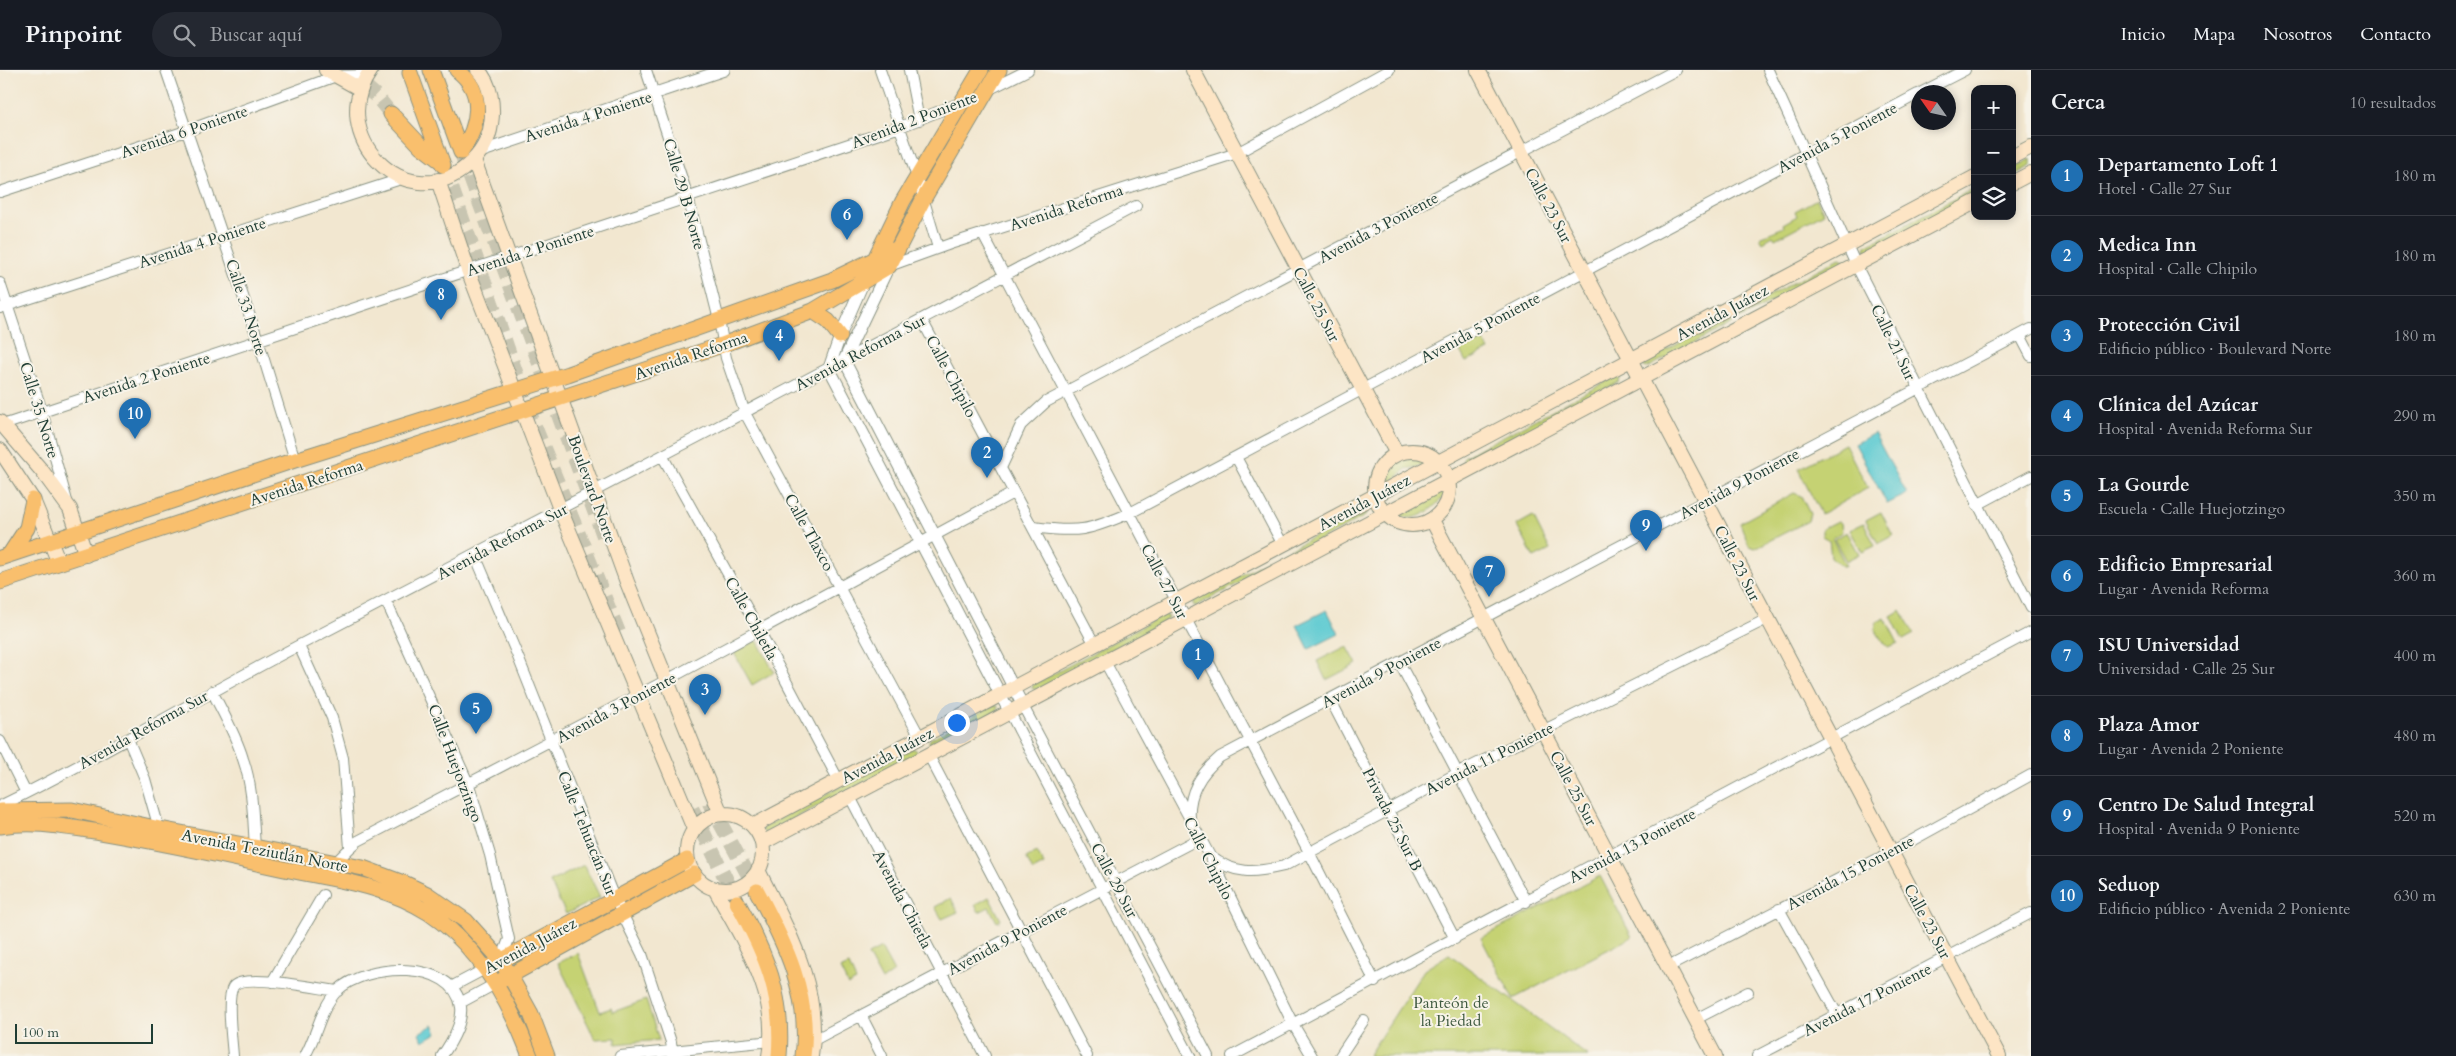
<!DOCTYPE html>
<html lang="es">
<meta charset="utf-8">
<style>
body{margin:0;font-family:Cardo,serif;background:#242831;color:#f1f3f6}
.controls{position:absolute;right:15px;top:15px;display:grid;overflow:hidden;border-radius:10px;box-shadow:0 2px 8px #0003}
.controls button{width:45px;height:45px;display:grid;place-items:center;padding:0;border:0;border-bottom:1px solid #363941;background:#171b24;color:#f1f3f6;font:25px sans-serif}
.compass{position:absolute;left:1911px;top:15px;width:45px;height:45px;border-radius:50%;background:#171b24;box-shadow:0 2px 8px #0003;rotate:304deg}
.scale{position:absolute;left:15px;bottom:12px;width:138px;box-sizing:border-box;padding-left:5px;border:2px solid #1f3d34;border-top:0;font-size:14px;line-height:18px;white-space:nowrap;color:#1f3d34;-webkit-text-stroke:4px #f7f3e8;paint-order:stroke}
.you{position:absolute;left:956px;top:652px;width:18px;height:18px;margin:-12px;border:4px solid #fff;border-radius:50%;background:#1a73e8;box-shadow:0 0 0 8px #1a73e833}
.badge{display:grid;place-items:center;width:32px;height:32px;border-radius:50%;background:#1f6fb2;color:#fff;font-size:16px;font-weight:700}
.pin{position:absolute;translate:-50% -41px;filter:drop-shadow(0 1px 2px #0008)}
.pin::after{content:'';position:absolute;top:26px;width:18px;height:15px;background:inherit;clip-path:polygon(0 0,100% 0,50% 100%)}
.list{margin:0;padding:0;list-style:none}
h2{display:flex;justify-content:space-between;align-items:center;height:65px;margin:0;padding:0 20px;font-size:21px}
h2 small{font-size:16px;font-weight:400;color:#9ea1a6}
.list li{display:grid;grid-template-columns:32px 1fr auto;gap:15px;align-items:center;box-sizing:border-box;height:80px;padding:0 20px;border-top:1px solid #363941}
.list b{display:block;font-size:19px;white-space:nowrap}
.list p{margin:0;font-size:16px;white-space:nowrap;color:#9ea1a6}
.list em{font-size:16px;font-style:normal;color:#9ea1a6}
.icon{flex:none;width:28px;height:28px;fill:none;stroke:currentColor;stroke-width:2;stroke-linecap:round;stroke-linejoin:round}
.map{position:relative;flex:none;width:2031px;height:986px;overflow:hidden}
header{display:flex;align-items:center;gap:30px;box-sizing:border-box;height:70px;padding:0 25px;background:#171b24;border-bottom:1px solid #363941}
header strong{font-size:24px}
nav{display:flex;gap:28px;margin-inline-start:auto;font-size:18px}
.search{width:350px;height:45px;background:#242831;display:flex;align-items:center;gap:12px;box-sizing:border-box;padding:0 18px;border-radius:28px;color:#9ea1a6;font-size:19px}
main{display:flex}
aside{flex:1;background:#171b24}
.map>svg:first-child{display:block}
.green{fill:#c5d273;stroke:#728854}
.water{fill:#5dcad1;stroke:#3e8482}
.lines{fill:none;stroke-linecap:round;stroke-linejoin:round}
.primary-tunnel{stroke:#c8c5b1;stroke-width:15;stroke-dasharray:15 8;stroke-linecap:butt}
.minor-casing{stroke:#889282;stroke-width:12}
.tertiary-casing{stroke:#889282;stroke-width:13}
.secondary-casing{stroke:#889282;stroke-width:16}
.primary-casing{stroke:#889282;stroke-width:17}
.minor{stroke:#fff;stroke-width:10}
.tertiary{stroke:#fff;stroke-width:11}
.secondary{stroke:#fde5c5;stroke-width:14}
.primary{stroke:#f9bf6d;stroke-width:15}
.labels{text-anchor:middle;stroke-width:4;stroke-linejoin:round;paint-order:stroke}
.street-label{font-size:16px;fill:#1f3d34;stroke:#f7f3e8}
.park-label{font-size:16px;fill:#405b41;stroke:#f7f3e8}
</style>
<header>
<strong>Pinpoint</strong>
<div class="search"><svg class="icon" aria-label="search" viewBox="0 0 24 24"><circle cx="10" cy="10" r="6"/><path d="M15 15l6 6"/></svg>Buscar aquí</div>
<nav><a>Inicio</a><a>Mapa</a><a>Nosotros</a><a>Contacto</a></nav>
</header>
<main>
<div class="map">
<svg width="2031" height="986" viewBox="0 0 2031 986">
<rect width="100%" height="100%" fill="#f7f3e8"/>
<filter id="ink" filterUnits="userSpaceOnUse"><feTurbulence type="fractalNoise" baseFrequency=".02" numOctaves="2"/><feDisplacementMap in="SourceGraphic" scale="10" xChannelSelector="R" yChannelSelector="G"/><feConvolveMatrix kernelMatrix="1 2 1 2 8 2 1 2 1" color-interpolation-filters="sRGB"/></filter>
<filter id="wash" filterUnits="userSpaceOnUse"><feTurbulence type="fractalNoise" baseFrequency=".0096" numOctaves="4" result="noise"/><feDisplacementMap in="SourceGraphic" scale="20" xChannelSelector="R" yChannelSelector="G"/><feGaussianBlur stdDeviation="1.12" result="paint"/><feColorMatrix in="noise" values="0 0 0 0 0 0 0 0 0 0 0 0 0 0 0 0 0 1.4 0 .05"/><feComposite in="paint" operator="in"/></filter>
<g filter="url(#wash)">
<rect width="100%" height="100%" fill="#f2e7d0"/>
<path class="green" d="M2031 89V96L2012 106V99Z
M1975 118V126L1869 182 1865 180 1866 176Z
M1817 129 1824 143 1775 169 1773 166 1763 172 1760 167 1784 157 1783 154 1797 146 1795 141Z
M1840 188 1844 190 1843 194 1647 298 1644 297V292Z
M1482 267 1489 280 1466 292 1459 279Z
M1617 306 1620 308 1619 312 1467 393 1463 391 1464 387Z
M1845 374 1868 418 1821 444 1798 399Z
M1422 386 1428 389 1426 395 1406 399 1390 414H1385V407L1400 390Z
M1438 419 1443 420 1445 425C1436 436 1416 455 1400 445L1401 439 1424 434Z
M1794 423 1801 426 1810 444 1808 451 1755 478 1749 476 1740 453Z
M1362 441 1366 442 1365 446 1196 536 1193 535 1194 530Z
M1881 442 1893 466 1878 474 1866 450Z
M1533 446 1550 480 1534 488 1517 455Z
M1838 451 1841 453 1842 462 1832 468 1846 496H1842L1831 487 1829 470 1822 466V459Z
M1864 453 1875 476 1862 482 1850 460Z
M1847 462 1859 484 1846 491 1834 469Z
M1901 540 1914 564 1903 570 1891 546Z
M1165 544 1168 546 1167 550 1036 620 1032 618 1033 615Z
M1885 548 1898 573 1889 577 1884 574 1875 559 1877 552Z
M757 570 774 602 752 615 734 583Z
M1347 576 1357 594 1326 610 1317 591Z
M994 635 998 636 997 641 932 675 929 673 930 669Z
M913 678 917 681 916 685 766 763 763 762 762 758Z
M1037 782 1044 795 1033 801 1026 788Z
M584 795 600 827 566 844 550 812Z
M1600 806 1632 867 1513 929 1481 868Z
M989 827 1001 850 997 852 989 837 979 842 975 835Z
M951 828 958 842 942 849 935 837Z
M612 838 611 843 520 891 517 889Z
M881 878 894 902 882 911 868 885Z
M578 883 600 942 611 938 613 942 646 930 659 970 616 974V968L595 969 558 893Z
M1449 884 1588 986H1368L1424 900Z
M849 895 856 911 848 915 840 899Z"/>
<path class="water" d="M1874 363 1907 424 1887 434 1855 374Z
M1327 540 1339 564 1309 579 1297 555Z
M433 955 437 963 423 971 419 963Z"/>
</g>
<g filter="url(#ink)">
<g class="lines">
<path class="primary-tunnel" d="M347 0 377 27 391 44
M462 85 604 467
M444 96 534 355 620 566
M709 732 757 821
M692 739 737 832"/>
<defs>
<path id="minor" d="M166 0 258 270 295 390
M646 0 688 127 719 250 726 288 745 343 920 667
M880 0 917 107 938 178
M909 0 919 50
M1768 0 1856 195 2031 538
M988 20 1028 0
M1922 22 1965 0
M0 122 186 61 336 6 368 5
M982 163 1310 784 1375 912
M889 196 950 174 1237 83 1389 0
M0 213 42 341 67 431
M0 238 404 108
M922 250 1095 575
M2020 265 2031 286
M0 356 900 57 962 32
M663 387 759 560 839 711
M1236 387 1283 475
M1001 398 1021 355 1046 332 1676 0
M1977 435 2031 406
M1033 457C1078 463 1088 461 1130 443L1918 24
M475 485 516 582 612 823 642 884 671 972 673 986
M386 531 469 715 490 785 509 869 501 890
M299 576 332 648 343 688 350 778 334 794 328 808
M1104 590 1210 786 1293 954 1312 986
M1399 592 1526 832
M212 621C223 643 236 665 243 689 253 717 253 748 255 778
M1330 629 1455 869
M1022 634 1208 986
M1009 641 1190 986
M128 669 145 709 160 762
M0 671 26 723
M928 684 1087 986
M849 725 985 986
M0 736C99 688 193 631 290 580 573 433 854 285 1136 136
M1190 749C1188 723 1200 704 1220 687L2031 259
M350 778 358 771 665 611 1013 423
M1210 786C1234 805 1255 803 1284 796L1458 703 1767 549
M1779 839 1837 944
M1668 897 1891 782 2031 705
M272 912 323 825
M451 917 485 899
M460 933 495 914
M862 947 882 986
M1696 949 1748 922
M814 970 1200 768
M233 986C232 971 226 928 233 917 241 902 320 919 338 921
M305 986C317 965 320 939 337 921 365 893 454 888 461 937 463 953 451 973 442 986
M620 986 772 971
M1232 986 2031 562
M1340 986 1364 950
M1757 986 2031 843"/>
<path id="tertiary" d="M480 82 724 0
M889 196 844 290 1022 634
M863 213 840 266 829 298 1009 641"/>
<path id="secondary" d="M326 0 360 19
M371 0C324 65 406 148 467 96 480 85 489 71 491 54 494 36 491 14 478 0
M1193 0 1397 384
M1478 0 1999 986
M2012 87 2031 77
M474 90 627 512 721 744
M438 110 468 200 560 439 694 759
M2012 113 2031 103
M0 352 42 401 70 439 86 485
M0 380 33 430 59 493
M1375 418a37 37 0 1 1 74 0a37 37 0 1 1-74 0Z
M1432 450 1715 986
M687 782a38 38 0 1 1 76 0a38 38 0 1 1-76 0Z
M753 756 1975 107
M762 773 1975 132
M758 800C787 859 822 918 811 986
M715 819C743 871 781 925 769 986"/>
<path id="primary" d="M431 0 461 82
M457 0C486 22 479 56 461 82
M410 3 443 95
M391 44 421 76 442 92
M873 193 903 131 981 0
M813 241 828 251 840 266
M10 484 27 458 33 430
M0 488 295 390 568 304 832 210 896 179
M0 512 722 275 813 241 889 196 924 128 999 0
M0 741 72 740 160 759 363 798 406 814 427 824 466 851 501 890 531 944 547 986
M0 756C36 750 65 757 101 762 159 772 217 784 275 797 328 809 383 813 429 843 478 876 510 932 530 986
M757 821C785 873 811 926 803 986
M737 832C766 884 784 925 779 986
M493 895 687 790
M502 910 694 804"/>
</defs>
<use href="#minor" class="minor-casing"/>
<use href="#tertiary" class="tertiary-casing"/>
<use href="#secondary" class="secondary-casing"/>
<use href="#primary" class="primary-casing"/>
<use href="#minor" class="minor"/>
<use href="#tertiary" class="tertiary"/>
<use href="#secondary" class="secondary"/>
<use href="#primary" class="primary"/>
</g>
</g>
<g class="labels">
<g class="street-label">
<text transform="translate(588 46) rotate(-18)" y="6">Avenida 4 Poniente</text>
<text transform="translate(914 49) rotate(-21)" y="6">Avenida 2 Poniente</text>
<text transform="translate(184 61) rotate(-19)" y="6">Avenida 6 Poniente</text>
<text transform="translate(1837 67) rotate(-28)" y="6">Avenida 5 Poniente</text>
<text transform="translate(685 124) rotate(74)" y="6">Calle 29 B Norte</text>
<text transform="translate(1549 135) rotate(62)" y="6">Calle 23 Sur</text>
<text transform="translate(1066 137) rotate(-18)" y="6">Avenida Reforma</text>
<text transform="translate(1378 157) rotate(-28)" y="6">Avenida 3 Poniente</text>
<text transform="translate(202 172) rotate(-18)" y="6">Avenida 4 Poniente</text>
<text transform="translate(530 180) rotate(-18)" y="6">Avenida 2 Poniente</text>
<text transform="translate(1317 234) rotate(62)" y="6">Calle 25 Sur</text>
<text transform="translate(247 237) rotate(72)" y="6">Calle 33 Norte</text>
<text transform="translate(1722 242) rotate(-28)" y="6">Avenida Juárez</text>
<text transform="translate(1480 257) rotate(-28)" y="6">Avenida 5 Poniente</text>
<text transform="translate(1894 272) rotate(64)" y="6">Calle 21 Sur</text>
<text transform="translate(860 282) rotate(-28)" y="6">Avenida Reforma Sur</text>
<text transform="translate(691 285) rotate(-19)" y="6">Avenida Reforma</text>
<text transform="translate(952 306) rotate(62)" y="6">Calle Chipilo</text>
<text transform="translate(146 307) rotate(-18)" y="6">Avenida 2 Poniente</text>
<text transform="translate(40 340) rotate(73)" y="6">Calle 35 Norte</text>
<text transform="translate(306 412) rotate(-18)" y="6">Avenida Reforma</text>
<text transform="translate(1739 413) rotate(-28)" y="6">Avenida 9 Poniente</text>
<text transform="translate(593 419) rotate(70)" y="6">Boulevard Norte</text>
<text transform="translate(1364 432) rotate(-28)" y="6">Avenida Juárez</text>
<text transform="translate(810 462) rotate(61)" y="6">Calle Tlaxco</text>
<text transform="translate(502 471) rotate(-28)" y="6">Avenida Reforma Sur</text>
<text transform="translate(1738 493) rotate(63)" y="6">Calle 23 Sur</text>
<text transform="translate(1165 511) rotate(62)" y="6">Calle 27 Sur</text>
<text transform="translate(752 548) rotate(61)" y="6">Calle Chiletla</text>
<text transform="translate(1381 602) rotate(-28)" y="6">Avenida 9 Poniente</text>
<text transform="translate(616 637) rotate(-28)" y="6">Avenida 3 Poniente</text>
<text transform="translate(143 659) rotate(-29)" y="6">Avenida Reforma Sur</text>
<text transform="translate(887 685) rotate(-28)" y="6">Avenida Juárez</text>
<text transform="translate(1489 688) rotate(-27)" y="6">Avenida 11 Poniente</text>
<text transform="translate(456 693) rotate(69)" y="6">Calle Huejotzingo</text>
<text transform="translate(1574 718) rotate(62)" y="6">Calle 25 Sur</text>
<text transform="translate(1393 749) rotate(63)" y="6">Privada 25 Sur B</text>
<text transform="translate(588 763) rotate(68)" y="6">Calle Tehuacán Sur</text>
<text transform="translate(1632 775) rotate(-28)" y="6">Avenida 13 Poniente</text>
<text transform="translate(265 780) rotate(11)" y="6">Avenida Teziutlán Norte</text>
<text transform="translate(1209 788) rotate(63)" y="6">Calle Chipilo</text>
<text transform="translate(1850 802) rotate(-28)" y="6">Avenida 15 Poniente</text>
<text transform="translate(1115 810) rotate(62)" y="6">Calle 29 Sur</text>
<text transform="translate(903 829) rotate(62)" y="6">Avenida Chietla</text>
<text transform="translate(1928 851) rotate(62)" y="6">Calle 23 Sur</text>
<text transform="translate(1007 869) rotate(-28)" y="6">Avenida 9 Poniente</text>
<text transform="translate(530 875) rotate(-28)" y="6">Avenida Juárez</text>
<text transform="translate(1867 929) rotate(-27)" y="6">Avenida 17 Poniente</text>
</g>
<g class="park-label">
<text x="1451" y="938">Panteón de<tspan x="1451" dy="18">la Piedad</tspan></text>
</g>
</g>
</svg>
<div class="controls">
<button>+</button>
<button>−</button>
<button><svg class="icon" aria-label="layers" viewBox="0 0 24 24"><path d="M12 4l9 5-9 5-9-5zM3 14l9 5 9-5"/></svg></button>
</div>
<svg class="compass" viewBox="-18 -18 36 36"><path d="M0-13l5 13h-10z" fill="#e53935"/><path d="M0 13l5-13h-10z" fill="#9ea1a6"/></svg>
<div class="scale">100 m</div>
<div class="you"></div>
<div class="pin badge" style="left:1198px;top:610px">1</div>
<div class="pin badge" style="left:987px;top:408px">2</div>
<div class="pin badge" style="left:705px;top:645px">3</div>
<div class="pin badge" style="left:779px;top:291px">4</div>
<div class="pin badge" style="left:476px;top:664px">5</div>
<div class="pin badge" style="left:847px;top:170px">6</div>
<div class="pin badge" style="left:1489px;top:527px">7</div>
<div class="pin badge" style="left:441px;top:250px">8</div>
<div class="pin badge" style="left:1646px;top:481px">9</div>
<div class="pin badge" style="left:135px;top:369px">10</div>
</div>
<aside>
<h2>Cerca<small>10 resultados</small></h2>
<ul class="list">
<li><span class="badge">1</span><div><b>Departamento Loft 1</b><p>Hotel · Calle 27 Sur</p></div><em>180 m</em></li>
<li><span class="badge">2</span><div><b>Medica Inn</b><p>Hospital · Calle Chipilo</p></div><em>180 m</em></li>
<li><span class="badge">3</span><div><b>Protección Civil</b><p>Edificio público · Boulevard Norte</p></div><em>180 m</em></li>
<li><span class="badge">4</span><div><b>Clínica del Azúcar</b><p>Hospital · Avenida Reforma Sur</p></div><em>290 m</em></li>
<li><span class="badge">5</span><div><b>La Gourde</b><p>Escuela · Calle Huejotzingo</p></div><em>350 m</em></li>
<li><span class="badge">6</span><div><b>Edificio Empresarial</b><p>Lugar · Avenida Reforma</p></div><em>360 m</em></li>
<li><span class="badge">7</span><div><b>ISU Universidad</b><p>Universidad · Calle 25 Sur</p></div><em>400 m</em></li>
<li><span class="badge">8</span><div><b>Plaza Amor</b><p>Lugar · Avenida 2 Poniente</p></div><em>480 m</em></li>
<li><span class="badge">9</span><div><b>Centro De Salud Integral</b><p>Hospital · Avenida 9 Poniente</p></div><em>520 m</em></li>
<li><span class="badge">10</span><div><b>Seduop</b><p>Edificio público · Avenida 2 Poniente</p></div><em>630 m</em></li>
</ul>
</aside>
</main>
